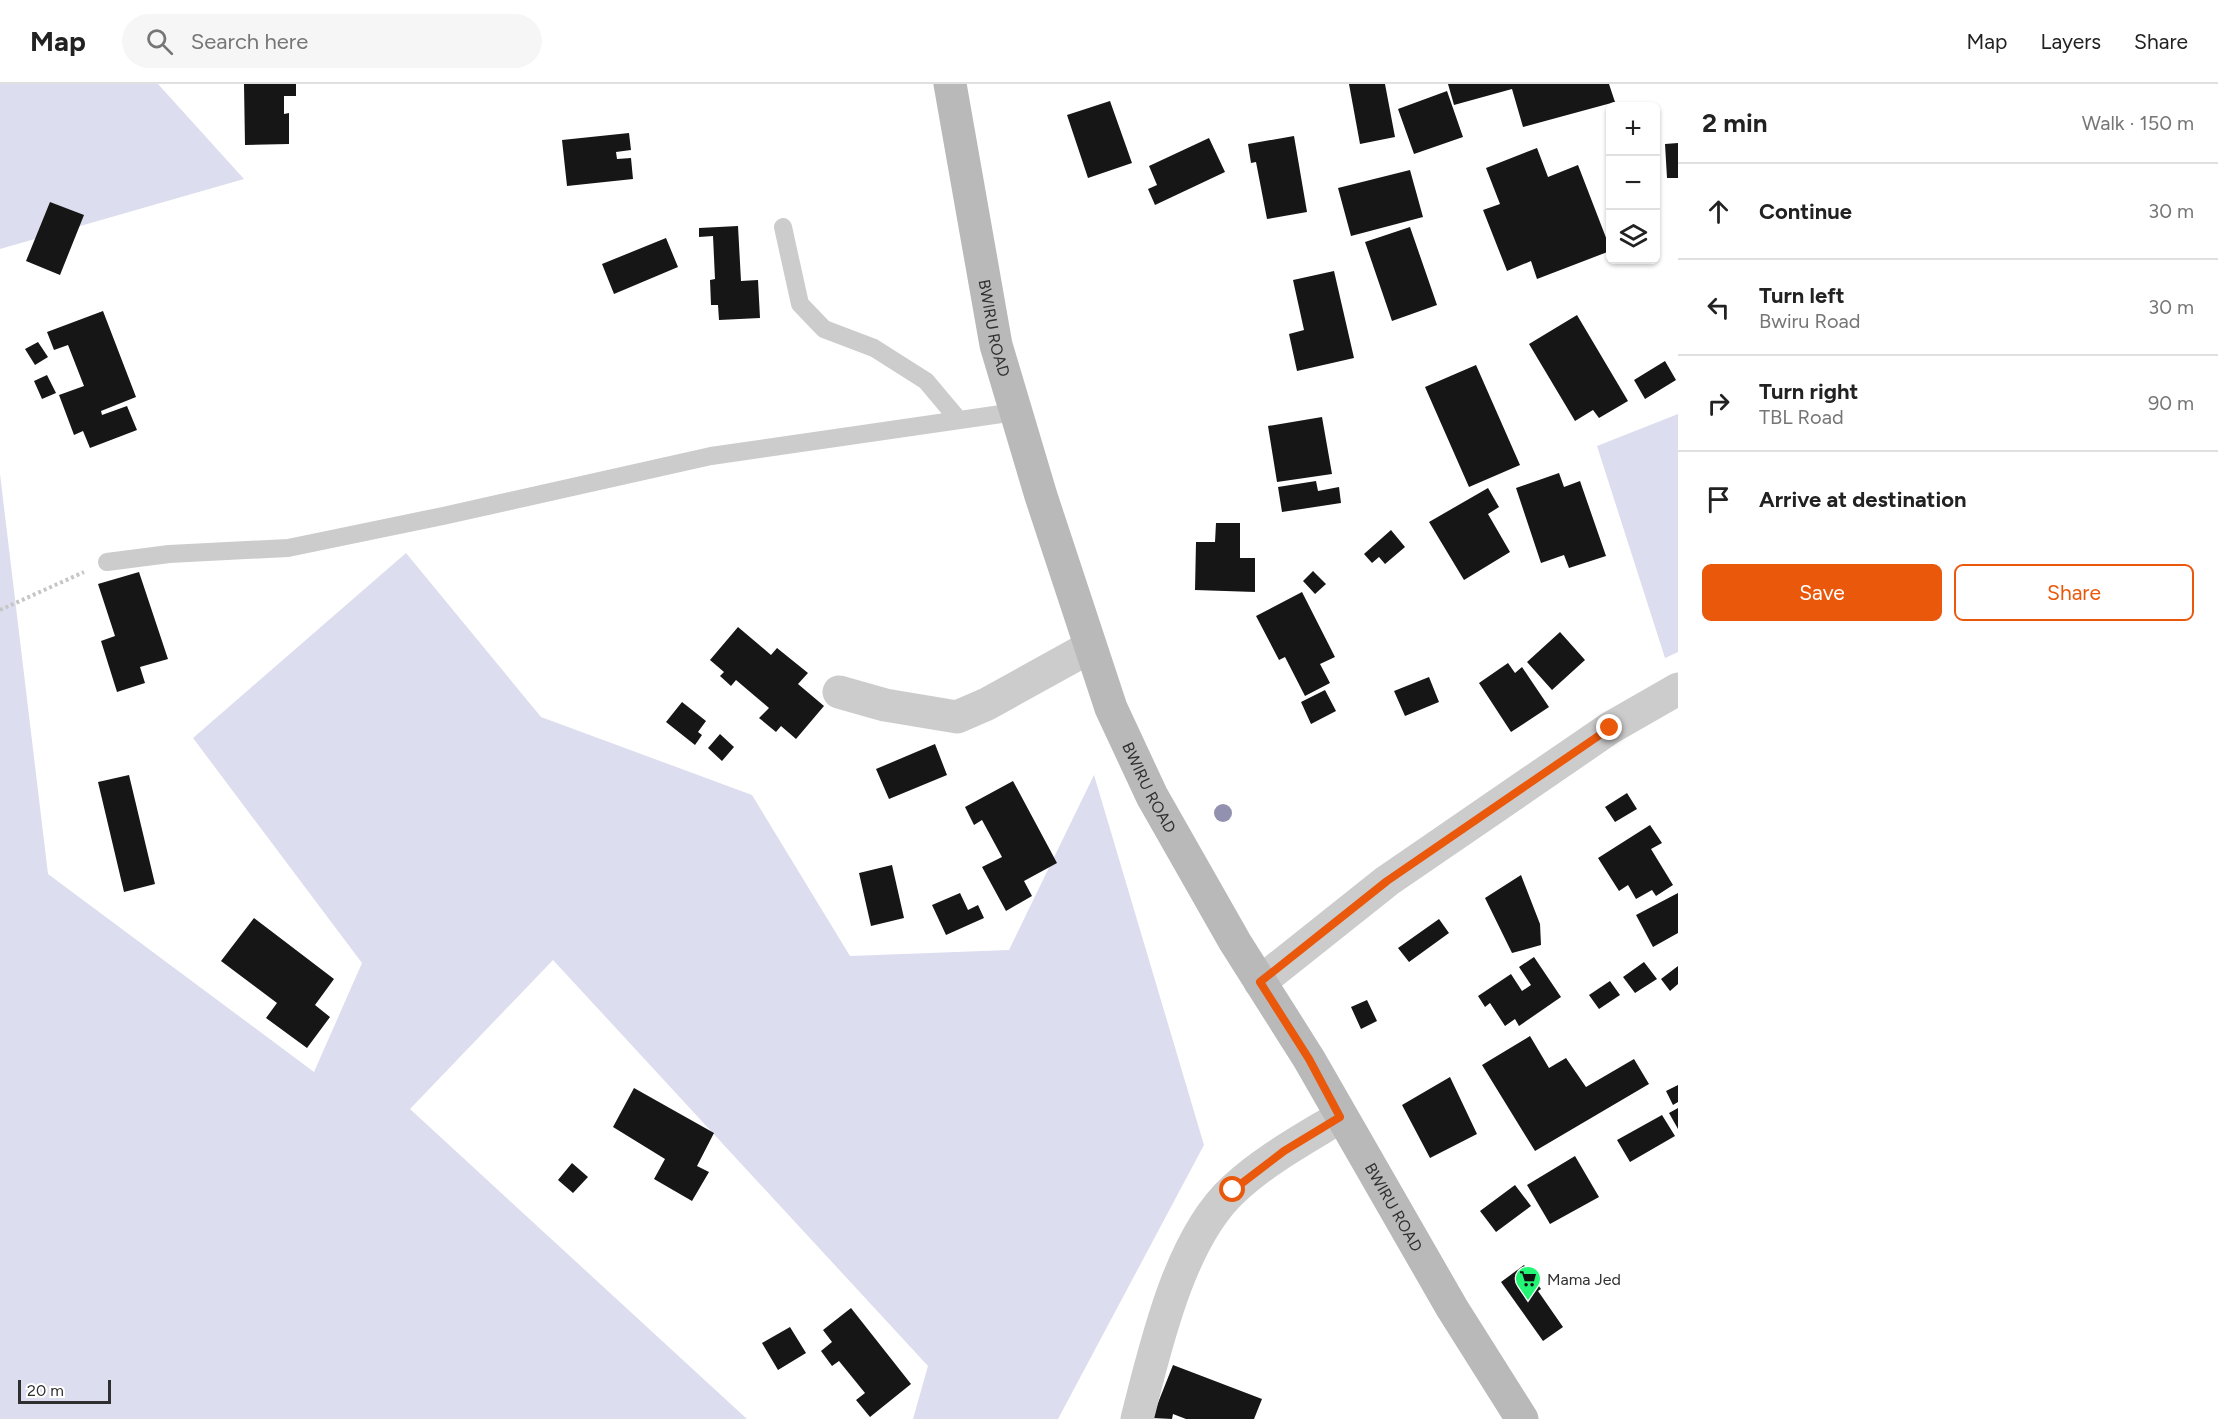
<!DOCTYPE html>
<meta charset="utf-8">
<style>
body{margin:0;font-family:Figtree,sans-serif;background:#f6f6f6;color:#222}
.controls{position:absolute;right:18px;top:18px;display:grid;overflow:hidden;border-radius:9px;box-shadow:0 2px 4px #0004}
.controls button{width:54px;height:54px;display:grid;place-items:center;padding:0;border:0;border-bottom:2px solid #e0e0e0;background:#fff;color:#222;font:30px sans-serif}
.scale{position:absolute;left:18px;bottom:15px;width:93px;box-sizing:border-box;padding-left:6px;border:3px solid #2f2f2f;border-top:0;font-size:16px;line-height:21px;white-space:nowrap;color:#2f2f2f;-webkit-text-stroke:4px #fff;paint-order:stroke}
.stop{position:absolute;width:18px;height:18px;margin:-14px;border:4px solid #ea580c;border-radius:50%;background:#fff}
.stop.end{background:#ea580c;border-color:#fff;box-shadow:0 2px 6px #0008}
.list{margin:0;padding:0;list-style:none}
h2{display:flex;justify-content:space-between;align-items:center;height:78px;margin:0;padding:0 24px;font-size:26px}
h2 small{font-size:20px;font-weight:400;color:#767676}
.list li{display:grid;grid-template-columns:39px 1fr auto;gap:18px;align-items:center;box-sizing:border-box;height:96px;padding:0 24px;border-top:2px solid #e0e0e0}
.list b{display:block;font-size:22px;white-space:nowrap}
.list p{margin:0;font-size:20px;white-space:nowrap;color:#767676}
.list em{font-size:20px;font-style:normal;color:#767676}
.actions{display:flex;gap:12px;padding:18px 24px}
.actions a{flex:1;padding:14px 0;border:2px solid #ea580c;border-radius:9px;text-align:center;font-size:21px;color:#ea580c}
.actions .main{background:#ea580c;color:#fff}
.icon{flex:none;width:33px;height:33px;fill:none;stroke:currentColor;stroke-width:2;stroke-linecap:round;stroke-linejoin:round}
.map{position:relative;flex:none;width:1678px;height:1335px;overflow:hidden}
header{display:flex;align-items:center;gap:36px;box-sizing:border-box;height:84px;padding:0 30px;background:#fff;border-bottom:2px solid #e0e0e0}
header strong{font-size:28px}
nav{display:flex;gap:33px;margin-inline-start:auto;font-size:21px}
.search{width:420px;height:54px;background:#f6f6f6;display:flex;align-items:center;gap:15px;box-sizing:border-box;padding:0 21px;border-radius:33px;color:#767676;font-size:22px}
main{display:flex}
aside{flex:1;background:#fff}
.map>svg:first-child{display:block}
.green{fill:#dcddee}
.building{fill:#161616}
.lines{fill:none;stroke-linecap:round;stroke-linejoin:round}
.path{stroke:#c6c6c6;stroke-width:4;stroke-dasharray:3 3;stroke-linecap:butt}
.service{stroke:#ccc;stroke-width:18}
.minor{stroke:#ccc;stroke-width:33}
.tertiary{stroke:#ccc;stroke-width:33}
.secondary{stroke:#b9b9b9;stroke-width:33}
.tree{fill:#9292b0}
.route{stroke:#ea580c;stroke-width:8}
.labels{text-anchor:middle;stroke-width:6;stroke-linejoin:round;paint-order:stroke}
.street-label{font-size:16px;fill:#2f2f2f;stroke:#fff}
.poi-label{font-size:16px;fill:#2f2f2f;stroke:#fff;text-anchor:start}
</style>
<header>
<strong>Map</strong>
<div class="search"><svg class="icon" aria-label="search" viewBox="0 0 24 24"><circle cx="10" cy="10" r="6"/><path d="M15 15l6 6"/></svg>Search here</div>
<nav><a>Map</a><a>Layers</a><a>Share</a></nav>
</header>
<main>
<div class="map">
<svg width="1678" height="1335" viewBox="0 0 1678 1335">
<rect width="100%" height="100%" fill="#fff"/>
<path class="green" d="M0 0H158L244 95 0 165Z
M1678 330V568L1665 574 1597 362Z
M0 390 48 790 314 988 362 879 193 654 406 469 541 633 752 711 850 872 1009 866 1094 691 1204 1061 1058 1335H913L928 1282 553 876 410 1025 747 1335H0Z"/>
<path class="building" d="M244 0H296V12H284V30L289 29V60L245 61Z
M1349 0H1385L1395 53 1360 60Z
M1448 0H1609L1615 18 1523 43 1512 5 1454 21Z
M1447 7 1463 53 1414 70 1398 25Z
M1110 17 1132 79 1088 94 1067 31Z
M629 49 631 66 616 68 617 75 631 74 633 95 567 102 562 56Z
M1294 52 1307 128 1267 135 1256 78 1251 79 1248 60Z
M1209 54 1225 88 1155 121 1148 105 1157 101 1149 82Z
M1678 59V94H1667L1665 60Z
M1537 64 1548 93 1578 81 1610 164V167L1537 195 1531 177 1507 187 1483 126 1500 120 1486 84Z
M1410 86 1423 133 1351 152 1338 104Z
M50 118 84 131 60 191 26 177Z
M738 142 741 197 758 196 760 234 719 236 718 221H711L710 196 715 195 713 152 699 153V144Z
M1410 143 1437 221 1392 237 1365 158Z
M666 154 678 183 614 210 602 180Z
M1334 187 1354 274 1297 287 1289 250 1304 246 1293 196Z
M103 227 136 313 101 327 102 331 127 322 137 346 90 364 83 347 74 351 59 311 84 302 68 261 54 266 47 248Z
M1577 231 1628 317 1599 334 1593 326 1575 337 1529 260Z
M38 258 48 273 35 281 25 265Z
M1665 277 1676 296 1645 315 1634 296Z
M1476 281 1520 381 1469 403 1425 303Z
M47 291 56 309 42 315 34 297Z
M1322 333 1332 390 1277 398 1268 342Z
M1559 389 1564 403 1580 397 1606 472 1569 484 1564 471 1541 479 1516 404Z
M1316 397 1318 407 1339 403 1341 419 1282 428 1278 403Z
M1488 404 1499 423 1488 430 1510 468 1464 496 1429 438Z
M1216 439H1240V474H1255V508L1195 506 1196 458H1215Z
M1391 446 1405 463 1385 480 1379 473 1372 479 1364 470Z
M1313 487 1326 500 1315 510 1303 497Z
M139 488 168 575 140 583 145 599 117 608 101 557 115 552 98 500Z
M1302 508 1335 573 1320 580 1330 599 1305 612 1285 573 1279 576 1256 532Z
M738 543 771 571 777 564 808 589 798 600 824 622 796 655 781 642 776 648 759 634 769 624 736 596 731 602 720 592 724 588 710 576Z
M1560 548 1585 576 1552 606 1527 578Z
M1508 579 1515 589 1522 583 1549 623 1511 648 1479 599Z
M1429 593 1439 618 1405 632 1394 607Z
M1325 606 1336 627 1311 640 1301 618Z
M682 618 706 637 698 648 702 651 695 661 666 638Z
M720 650 734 663 722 677 708 664Z
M935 660 947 691 889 715 876 685Z
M129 691 155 800 124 808 98 698Z
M1013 697 1057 779 1024 797 1032 812 1006 827 982 783 1002 773 982 736 974 741 965 723Z
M1627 709 1637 725 1615 738 1605 723Z
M1650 741 1662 759 1651 765 1673 801 1656 812 1652 806 1636 815 1628 801 1619 807 1598 774Z
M892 781 904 834 871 842 859 789Z
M1521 791 1540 840 1541 861 1512 869 1485 814Z
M960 809 968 826 978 821 984 834 946 851 932 821Z
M1678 809V849L1653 863 1636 831Z
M254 834 334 895 315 921 330 933 307 964 266 934 277 919 221 877Z
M1439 835 1449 849 1409 878 1398 864Z
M1534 873 1561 913 1519 942 1515 935 1505 942 1490 919 1485 923 1478 912 1511 890 1522 907 1531 901 1519 883Z
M1644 878 1657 895 1635 909 1623 893Z
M1678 882V900L1670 907 1661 895Z
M1610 897 1620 911 1599 925 1589 911Z
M1367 916 1377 937 1361 945 1351 923Z
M1530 952 1549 984 1566 974 1586 1003 1634 975 1649 1000 1535 1067 1482 981Z
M1450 993 1477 1050 1430 1074 1402 1021Z
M1678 1001V1018L1673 1021 1666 1007Z
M634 1004 714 1049 697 1082 709 1088 692 1117 654 1095 665 1075 613 1043Z
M1678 1024V1045L1669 1029Z
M1662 1031 1675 1052 1630 1078 1617 1056Z
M1575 1072 1599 1113 1550 1140 1527 1101Z
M572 1079 588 1093 573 1109 558 1096Z
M1515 1101 1531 1122 1496 1148 1480 1127Z
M1524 1181 1541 1205 1538 1207 1563 1243 1543 1257 1501 1198Z
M851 1224 911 1300 870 1333 856 1316 865 1309 839 1277 832 1282 821 1267 832 1258 823 1246Z
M790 1243 806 1269 778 1286 762 1259Z
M1173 1281 1262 1315 1254 1335H1186L1173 1330 1172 1335 1152 1334Z"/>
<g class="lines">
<path class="path" d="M0 526 84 488"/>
<path class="service" d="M783 143 800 220 824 245 874 264 926 297 958 335
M107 478 169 470 288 464 443 432 711 372 1015 328"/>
<path class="minor" d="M839 608 885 621 957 633 987 620 1090 563
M1137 1335C1155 1265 1179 1155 1234 1105 1265 1076 1304 1055 1340 1033"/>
<path class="tertiary" d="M1260 898 1387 797 1610 644 1678 605"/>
<path class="secondary" id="s1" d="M950 0 996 261 1041 412 1111 624 1152 712 1235 858 1309 975 1452 1224 1522 1335"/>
</g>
<circle class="tree" cx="1223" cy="729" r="9"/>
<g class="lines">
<path class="route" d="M1233 1106 1284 1067 1340 1033 1309 975 1260 898 1387 797 1610 644"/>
</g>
<defs>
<symbol id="supermarket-pin" viewBox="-11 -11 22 30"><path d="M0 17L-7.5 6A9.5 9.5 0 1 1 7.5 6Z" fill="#23f575" stroke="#fff"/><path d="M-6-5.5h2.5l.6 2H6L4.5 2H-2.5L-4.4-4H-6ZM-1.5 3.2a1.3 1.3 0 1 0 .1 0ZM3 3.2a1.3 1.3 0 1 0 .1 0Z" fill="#111"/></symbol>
</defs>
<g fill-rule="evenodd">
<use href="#supermarket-pin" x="1513" y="1180" width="30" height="40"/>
</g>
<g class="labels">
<g class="street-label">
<text dy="6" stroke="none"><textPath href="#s1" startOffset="248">BWIRU ROAD</textPath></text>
<text dy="6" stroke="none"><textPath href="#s1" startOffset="734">BWIRU ROAD</textPath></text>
<text dy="6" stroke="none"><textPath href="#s1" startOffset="1220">BWIRU ROAD</textPath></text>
</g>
<g class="poi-label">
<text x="1547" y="1201">Mama Jed</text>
</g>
</g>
</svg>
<div class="controls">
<button>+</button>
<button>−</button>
<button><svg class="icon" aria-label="layers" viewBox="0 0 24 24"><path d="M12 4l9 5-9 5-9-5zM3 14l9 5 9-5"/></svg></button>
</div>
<div class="scale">20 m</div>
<div class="stop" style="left:1233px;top:1106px"></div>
<div class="stop end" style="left:1610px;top:644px"></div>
</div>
<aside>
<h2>2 min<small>Walk · 150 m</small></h2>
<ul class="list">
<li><svg class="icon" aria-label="ahead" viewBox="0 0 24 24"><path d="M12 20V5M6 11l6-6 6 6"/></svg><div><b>Continue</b></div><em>30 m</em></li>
<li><svg class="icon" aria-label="left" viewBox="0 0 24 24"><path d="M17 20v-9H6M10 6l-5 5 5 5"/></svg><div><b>Turn left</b><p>Bwiru Road</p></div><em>30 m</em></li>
<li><svg class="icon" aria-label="right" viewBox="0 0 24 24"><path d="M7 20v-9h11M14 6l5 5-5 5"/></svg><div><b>Turn right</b><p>TBL Road</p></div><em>90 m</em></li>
<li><svg class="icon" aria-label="arrive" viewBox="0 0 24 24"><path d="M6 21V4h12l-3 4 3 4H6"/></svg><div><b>Arrive at destination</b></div></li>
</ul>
<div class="actions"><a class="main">Save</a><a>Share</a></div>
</aside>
</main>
